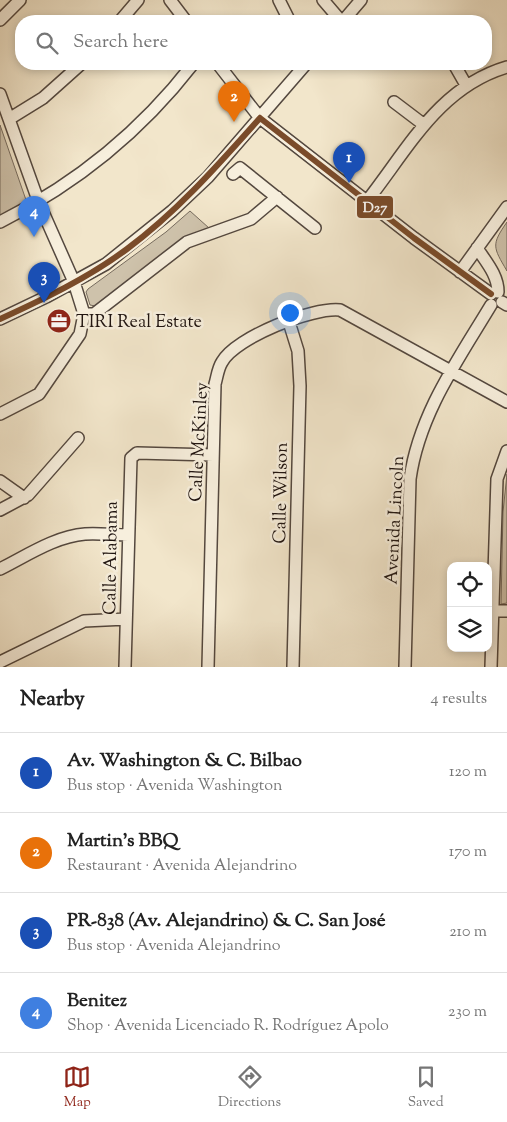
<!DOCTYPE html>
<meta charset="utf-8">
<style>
body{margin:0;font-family:"Sorts Mill Goudy",serif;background:#f6f6f6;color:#222}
.controls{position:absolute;right:15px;bottom:15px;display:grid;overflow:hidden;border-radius:10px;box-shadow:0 2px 8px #0003}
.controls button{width:45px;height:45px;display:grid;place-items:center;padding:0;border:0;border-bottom:1px solid #e0e0e0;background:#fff;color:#222;font:25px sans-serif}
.you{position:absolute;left:289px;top:312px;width:18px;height:18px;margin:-12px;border:4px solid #fff;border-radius:50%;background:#1a73e8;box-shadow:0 0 0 8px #1a73e833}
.badge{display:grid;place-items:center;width:32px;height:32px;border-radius:50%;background:#8f2418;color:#fff;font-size:16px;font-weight:700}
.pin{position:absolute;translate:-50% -41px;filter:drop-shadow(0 1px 2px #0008)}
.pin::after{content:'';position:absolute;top:26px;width:18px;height:15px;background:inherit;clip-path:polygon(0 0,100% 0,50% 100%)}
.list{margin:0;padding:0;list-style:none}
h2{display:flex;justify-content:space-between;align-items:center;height:65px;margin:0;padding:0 20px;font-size:21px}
h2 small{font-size:16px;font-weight:400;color:#767676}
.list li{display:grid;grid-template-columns:32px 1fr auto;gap:15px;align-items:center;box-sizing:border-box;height:80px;padding:0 20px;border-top:1px solid #e0e0e0}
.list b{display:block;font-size:19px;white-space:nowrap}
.list p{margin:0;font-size:16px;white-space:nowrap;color:#767676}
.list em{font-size:16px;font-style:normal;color:#767676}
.icon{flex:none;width:28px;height:28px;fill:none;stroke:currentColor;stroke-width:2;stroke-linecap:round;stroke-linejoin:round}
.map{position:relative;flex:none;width:507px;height:667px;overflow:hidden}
.search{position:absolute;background:#fff;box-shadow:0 2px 8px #0003;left:15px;right:15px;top:15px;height:55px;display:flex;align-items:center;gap:12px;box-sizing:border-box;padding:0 18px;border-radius:20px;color:#767676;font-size:19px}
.sheet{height:385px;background:#fff}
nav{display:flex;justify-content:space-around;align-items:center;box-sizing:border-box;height:70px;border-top:1px solid #e0e0e0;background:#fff;font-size:14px;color:#767676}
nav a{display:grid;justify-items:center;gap:2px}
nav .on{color:#8f2418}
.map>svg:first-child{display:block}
.green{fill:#cec2ab;stroke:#766b5e}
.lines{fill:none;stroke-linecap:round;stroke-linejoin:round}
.minor-casing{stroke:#54483f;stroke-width:14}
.minor{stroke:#f7efdd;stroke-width:11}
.bus-1-casing{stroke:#f7efdd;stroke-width:10}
.bus-1{stroke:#7a4b2a;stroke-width:6}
.labels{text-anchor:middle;stroke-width:5;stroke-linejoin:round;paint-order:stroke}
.poi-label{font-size:18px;fill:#1f1410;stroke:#f7efdd;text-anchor:start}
.street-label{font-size:18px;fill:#1f1410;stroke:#f7efdd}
.line-badge{stroke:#f7efdd;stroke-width:2}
.badge-label{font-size:14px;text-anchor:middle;font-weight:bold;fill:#fff}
</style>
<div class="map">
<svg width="507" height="667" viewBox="0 0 507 667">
<rect width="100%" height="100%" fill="#f2e6cb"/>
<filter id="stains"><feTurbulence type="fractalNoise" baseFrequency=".004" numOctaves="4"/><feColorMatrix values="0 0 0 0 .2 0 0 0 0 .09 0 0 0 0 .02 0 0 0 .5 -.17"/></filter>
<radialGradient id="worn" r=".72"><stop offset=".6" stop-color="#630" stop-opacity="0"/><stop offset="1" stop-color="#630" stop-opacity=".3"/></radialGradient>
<path class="green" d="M0 125 26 200 23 204 0 216Z
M190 211 209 228 187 236 95 306 90 305 86 292 88 289 166 232Z
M507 222V271C493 247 491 245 507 222Z
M507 474V603L501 604 503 512Z"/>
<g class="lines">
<defs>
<path id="minor" d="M170 0 186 21
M279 0 289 20
M323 0 341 21
M0 20 20 0
M120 21 138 0
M343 21 361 0
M218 64 260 118 414 238 491 294
M454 64 466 85
M0 94 39 203 74 282 84 314 80 334 39 394 0 414
M394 102 423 124
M9 119 43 98 81 64
M233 174 240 168 315 228
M367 201C408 149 439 87 507 67
M0 222C76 184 141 131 193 64
M477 248C486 262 498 275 498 292
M460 272 507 207
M502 302 507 305
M84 314H94L187 242 251 219 277 197
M0 319 46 297 106 264 172 211 208 177 306 64
M289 322 298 351 300 386 293 667
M0 481 24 498
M0 510 28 495 78 438
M0 569C26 556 56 536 85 534 99 533 114 535 128 535
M493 611H507
M0 662 84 621 126 619
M125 667 131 458 137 453 213 455
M208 667 215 384C217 377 218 368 222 362 236 337 313 307 340 310L507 402
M405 667 410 479C419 414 458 360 491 305
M491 667 497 479 507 451"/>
</defs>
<use href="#minor" class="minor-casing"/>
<use href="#minor" class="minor"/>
<defs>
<path id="bus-1" d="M260 118 414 238 491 294
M0 319C44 299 88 278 127 249 177 212 219 164 260 118"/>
</defs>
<use href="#bus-1" class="bus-1-casing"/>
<use href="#bus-1" class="bus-1"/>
</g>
<defs>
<symbol id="office-disc" viewBox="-11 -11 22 22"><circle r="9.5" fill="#8f2418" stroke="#f7efdd"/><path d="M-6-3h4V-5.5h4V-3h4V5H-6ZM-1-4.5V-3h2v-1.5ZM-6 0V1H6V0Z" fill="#fff"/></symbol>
</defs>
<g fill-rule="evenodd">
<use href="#office-disc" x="45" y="307" width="28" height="28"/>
</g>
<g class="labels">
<g class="poi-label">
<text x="76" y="327">TIRI Real Estate</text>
</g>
<g class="street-label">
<text transform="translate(198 442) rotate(-87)" y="6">Calle McKinley</text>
<text transform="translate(280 493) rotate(-89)" y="6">Calle Wilson</text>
<text transform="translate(394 520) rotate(-87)" y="6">Avenida Lincoln</text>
<text transform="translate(110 558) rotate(-89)" y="6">Calle Alabama</text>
</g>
</g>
<rect class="line-badge" x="356" y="195" width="38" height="24" rx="5" fill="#7a4b2a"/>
<g class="badge-label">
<text x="375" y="212">D27</text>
</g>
<rect width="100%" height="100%" filter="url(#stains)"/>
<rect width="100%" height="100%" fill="url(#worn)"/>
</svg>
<div class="controls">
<button><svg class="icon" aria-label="locate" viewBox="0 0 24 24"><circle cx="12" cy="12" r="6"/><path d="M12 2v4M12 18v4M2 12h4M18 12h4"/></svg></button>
<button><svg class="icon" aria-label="layers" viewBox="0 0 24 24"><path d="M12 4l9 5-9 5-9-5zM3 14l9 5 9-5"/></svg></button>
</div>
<div class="you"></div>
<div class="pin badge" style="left:349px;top:183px;background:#1a4fb4">1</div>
<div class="pin badge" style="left:234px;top:122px;background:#e8710a">2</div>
<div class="pin badge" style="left:44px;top:303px;background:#1a4fb4">3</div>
<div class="pin badge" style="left:34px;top:237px;background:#3f7fe0">4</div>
<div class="search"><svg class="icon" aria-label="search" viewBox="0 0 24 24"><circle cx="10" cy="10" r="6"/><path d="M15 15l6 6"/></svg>Search here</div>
</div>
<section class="sheet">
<h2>Nearby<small>4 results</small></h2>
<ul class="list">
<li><span class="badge" style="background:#1a4fb4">1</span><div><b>Av. Washington &amp; C. Bilbao</b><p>Bus stop · Avenida Washington</p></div><em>120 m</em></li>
<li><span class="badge" style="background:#e8710a">2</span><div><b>Martin's BBQ</b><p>Restaurant · Avenida Alejandrino</p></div><em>170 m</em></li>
<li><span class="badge" style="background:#1a4fb4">3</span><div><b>PR-838 (Av. Alejandrino) &amp; C. San José</b><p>Bus stop · Avenida Alejandrino</p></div><em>210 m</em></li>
<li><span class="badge" style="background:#3f7fe0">4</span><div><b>Benitez</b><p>Shop · Avenida Licenciado R. Rodríguez Apolo</p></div><em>230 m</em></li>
</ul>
</section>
<nav>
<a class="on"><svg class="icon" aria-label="map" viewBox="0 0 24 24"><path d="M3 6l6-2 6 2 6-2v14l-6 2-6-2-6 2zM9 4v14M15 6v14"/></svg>Map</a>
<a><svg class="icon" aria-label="directions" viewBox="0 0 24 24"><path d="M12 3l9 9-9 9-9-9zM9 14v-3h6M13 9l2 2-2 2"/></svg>Directions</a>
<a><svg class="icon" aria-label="saved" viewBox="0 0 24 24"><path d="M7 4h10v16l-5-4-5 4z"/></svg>Saved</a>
</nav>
